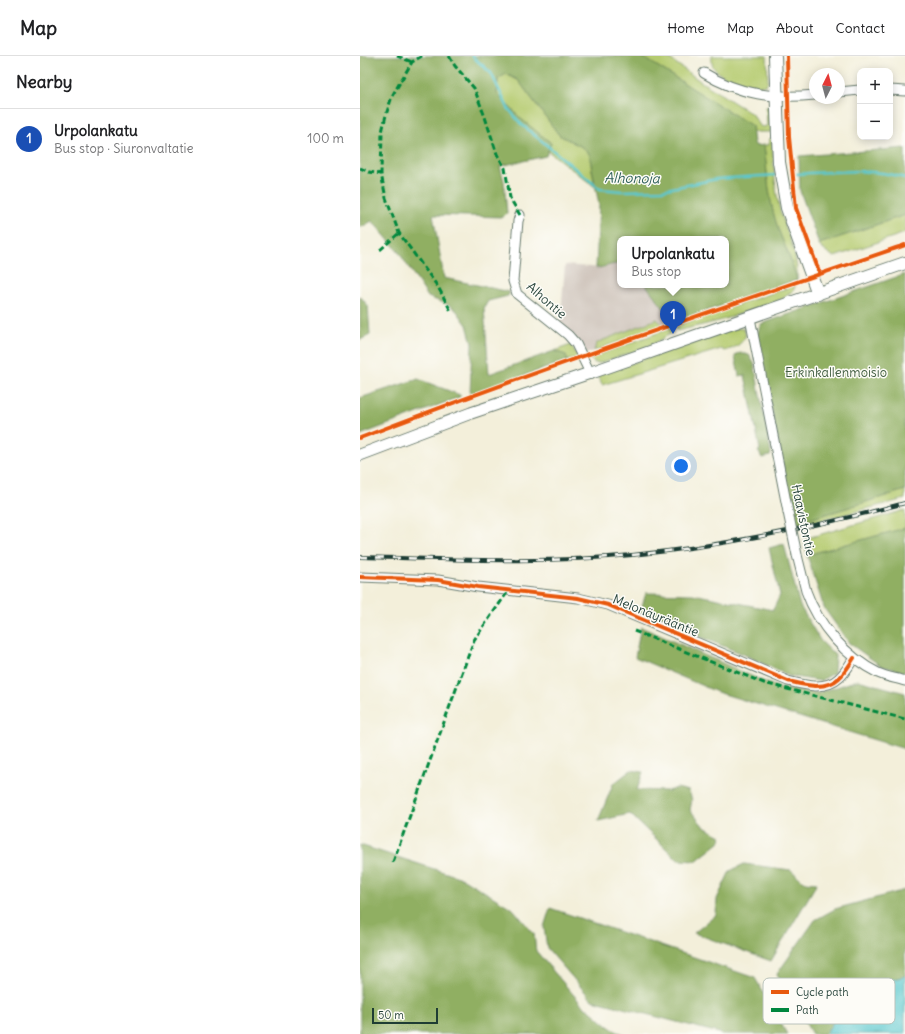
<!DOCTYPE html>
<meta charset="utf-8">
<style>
body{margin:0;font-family:Delius,sans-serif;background:#f2f2f2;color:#202124}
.controls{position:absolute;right:12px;top:12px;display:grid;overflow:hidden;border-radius:8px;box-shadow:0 2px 10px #0003}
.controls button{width:36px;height:36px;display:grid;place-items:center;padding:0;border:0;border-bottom:1px solid #e0e0e0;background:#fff;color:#202124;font:20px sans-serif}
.compass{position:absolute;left:449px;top:12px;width:36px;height:36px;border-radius:50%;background:#fff;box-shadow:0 2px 10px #0003;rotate:6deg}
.scale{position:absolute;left:12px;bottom:10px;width:66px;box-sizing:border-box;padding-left:4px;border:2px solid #1f3d34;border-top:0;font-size:11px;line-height:14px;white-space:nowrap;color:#1f3d34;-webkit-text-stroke:3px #fdfcf7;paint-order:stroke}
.you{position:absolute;left:321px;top:410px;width:14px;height:14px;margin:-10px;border:3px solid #fff;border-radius:50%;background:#1a73e8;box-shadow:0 0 0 6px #1a73e833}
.badge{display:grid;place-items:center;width:26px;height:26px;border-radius:50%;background:#c8321e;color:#fff;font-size:13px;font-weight:700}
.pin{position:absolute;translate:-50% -33px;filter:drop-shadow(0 1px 2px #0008)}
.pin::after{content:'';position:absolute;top:21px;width:14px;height:12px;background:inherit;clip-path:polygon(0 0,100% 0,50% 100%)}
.popup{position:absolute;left:257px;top:180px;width:112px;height:52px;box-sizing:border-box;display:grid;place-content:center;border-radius:8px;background:#fff;filter:drop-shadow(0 1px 3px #0005);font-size:13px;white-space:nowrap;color:#757577}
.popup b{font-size:15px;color:#202124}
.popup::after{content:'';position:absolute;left:50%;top:100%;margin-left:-8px;border:8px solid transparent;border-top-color:#fff}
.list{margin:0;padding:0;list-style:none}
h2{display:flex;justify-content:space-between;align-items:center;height:52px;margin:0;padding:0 16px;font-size:17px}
h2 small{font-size:13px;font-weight:400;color:#757577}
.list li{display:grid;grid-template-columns:26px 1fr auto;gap:12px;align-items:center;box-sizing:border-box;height:60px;padding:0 16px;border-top:1px solid #e0e0e0}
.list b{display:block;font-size:15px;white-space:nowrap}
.list p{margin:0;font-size:13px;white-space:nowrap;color:#757577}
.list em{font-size:13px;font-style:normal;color:#757577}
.map{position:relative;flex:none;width:545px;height:978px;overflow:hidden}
header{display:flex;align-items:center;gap:24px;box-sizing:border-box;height:56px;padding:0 20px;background:#fff;border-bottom:1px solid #e0e0e0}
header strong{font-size:19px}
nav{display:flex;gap:22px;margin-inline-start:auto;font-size:14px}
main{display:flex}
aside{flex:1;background:#fff}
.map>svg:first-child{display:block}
.industrial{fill:#cdc2b9}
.green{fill:#b5cb6f;stroke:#6a8452}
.forest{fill:#90af62;stroke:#58764b}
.water{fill:#5ac8ce;stroke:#3c8281}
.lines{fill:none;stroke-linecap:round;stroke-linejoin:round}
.stream{stroke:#5ac8ce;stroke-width:2.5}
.minor-casing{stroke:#697b6e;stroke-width:11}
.tertiary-casing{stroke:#697b6e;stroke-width:13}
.secondary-casing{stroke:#697b6e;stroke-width:14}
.minor{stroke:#fff;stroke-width:9}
.tertiary{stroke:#fff;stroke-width:11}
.secondary{stroke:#fff;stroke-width:12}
.rail-casing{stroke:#1f3d34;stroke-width:4}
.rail{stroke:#fdfcf7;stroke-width:2.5;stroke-dasharray:8;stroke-linecap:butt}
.minor-bridge-casing{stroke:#697b6e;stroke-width:11;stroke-linecap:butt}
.minor-bridge{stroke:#fff;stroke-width:9}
.quiet{stroke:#00873e;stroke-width:3;stroke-dasharray:6 3;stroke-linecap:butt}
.cycleway-casing{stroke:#fdfcf7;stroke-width:6}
.cycleway{stroke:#e8590c;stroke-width:4}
.labels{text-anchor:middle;stroke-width:3;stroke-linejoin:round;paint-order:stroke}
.street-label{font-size:13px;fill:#1f3d34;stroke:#fdfcf7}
.park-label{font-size:13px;fill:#446043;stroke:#fdfcf7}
.water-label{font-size:14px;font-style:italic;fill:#2e605a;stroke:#fdfcf7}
.key{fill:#fdfcf7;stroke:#bac3bc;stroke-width:1}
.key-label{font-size:11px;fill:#1f3d34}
</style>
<header>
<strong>Map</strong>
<nav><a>Home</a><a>Map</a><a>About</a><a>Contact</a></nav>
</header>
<main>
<aside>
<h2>Nearby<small></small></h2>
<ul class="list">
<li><span class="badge" style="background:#1a4fb4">1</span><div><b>Urpolankatu</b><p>Bus stop · Siuronvaltatie</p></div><em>100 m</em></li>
</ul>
</aside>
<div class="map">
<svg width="545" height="978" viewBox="0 0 545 978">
<rect width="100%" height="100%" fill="#fdfcf7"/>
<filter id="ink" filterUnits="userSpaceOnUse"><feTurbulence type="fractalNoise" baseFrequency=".025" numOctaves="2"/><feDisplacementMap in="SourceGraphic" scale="8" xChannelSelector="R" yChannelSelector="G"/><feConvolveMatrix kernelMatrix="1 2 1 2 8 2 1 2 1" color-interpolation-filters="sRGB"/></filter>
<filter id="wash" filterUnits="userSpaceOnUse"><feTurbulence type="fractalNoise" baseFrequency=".012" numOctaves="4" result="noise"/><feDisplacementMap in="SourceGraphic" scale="16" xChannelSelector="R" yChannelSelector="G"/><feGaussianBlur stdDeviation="0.9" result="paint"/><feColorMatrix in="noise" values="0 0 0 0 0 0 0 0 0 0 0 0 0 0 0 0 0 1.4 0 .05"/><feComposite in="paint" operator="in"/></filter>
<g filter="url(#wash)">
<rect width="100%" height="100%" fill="#f3efda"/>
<path class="industrial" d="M254 208H260V229H286L314 266 303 270 297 263 236 288 234 295 224 299 200 269 205 209 243 212Z"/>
<path class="green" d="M281 0H306L340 25 392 58 401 71 407 70 406 51H411V76H393L392 70Z
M352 0H407L408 25 406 29C394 33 361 23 354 12 351 8 352 4 352 0Z
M146 18 158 24 199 79 222 91 229 97 235 131 188 95 191 87 161 63 137 38 138 23Z
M409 83H412C414 105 414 128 419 150 425 175 439 198 437 224 432 203 421 184 415 163 408 139 407 114 404 89H409Z
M545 159V177L474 201 461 192 459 188Z
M436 229 433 235 421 244 359 265 317 275 315 270Z
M297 263 303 270 234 295 236 288 241 285Z
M311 272 313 276 290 290 240 307H235L229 302Z
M375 272 384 273 386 279C381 289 375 292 365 295L361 293 242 329 237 319Z
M211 289 218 301 207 305 206 299 194 295Z
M545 434V443L435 471 434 468Z
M545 454V472L447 499 444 483Z"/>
<path class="forest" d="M0 0H281L392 70 394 87 396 90 404 89C407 114 408 139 415 163 421 184 432 203 437 224L314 266 286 229H366V183H260V208C252 207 245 212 236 212L239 149 229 97 222 91 199 79 158 24 146 18 138 23 137 38 161 63 191 87 186 100 140 110 144 125 147 157 143 161 73 159 84 222 150 236 148 240 128 245 124 252 129 318 194 295 206 299 207 305 110 338 112 287 107 269 96 254 89 249 68 241 38 195 12 165 0 172Z
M545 92V159L459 188 440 135 439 100Z
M545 218V434L434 468 397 278 401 268Z
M0 240 8 250 10 279 0 284Z
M381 297 389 299 394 307 411 397 410 400 402 402 398 395 400 394 385 319 379 320 375 300 377 298Z
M58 323 100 339V341L0 379V342Z
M545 472V616L521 610 489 587 464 552 447 499Z
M424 488 440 550 460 584 475 599 474 617 460 625 429 620 383 598 280 557 286 537 333 538 413 554 420 539 409 492Z
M281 571 419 632 458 637 498 624 545 637V693L357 636 275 601Z
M271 714 283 716 277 734 308 735 317 732 329 735 332 744 330 754 344 771 361 780 360 786 336 805 318 804 270 758 238 765 253 728Z
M0 789 102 822 153 853 174 878 176 895 224 951C239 959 247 974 264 978H0Z
M384 808 431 814 444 826 457 827 411 905 334 877 356 859 357 843 370 815Z
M545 834V920L491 935 466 978H452L417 918 455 864 475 853Z
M190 852 395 922 427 978H363L232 944 187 892 184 871Z"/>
<path class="water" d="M545 920V978H466L491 935Z"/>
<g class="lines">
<path class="stream" d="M112 0 131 17 148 52 161 68 240 133 262 135 302 134 357 123 416 119
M437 118C474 116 509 111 545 122"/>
</g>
</g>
<g filter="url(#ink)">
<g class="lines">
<defs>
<path id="minor" d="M344 17C379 39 415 43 455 39
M530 34 545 35
M479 36 500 34
M160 159 158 165 153 225 157 238 208 279 216 288 230 317
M390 262 428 456
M437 499C440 511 443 523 446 535 458 569 486 601 518 617 526 621 536 622 545 625
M0 521 78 524 118 531 218 542 248 549 428 625C444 629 465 635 479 622 485 617 490 608 494 602"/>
<path id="tertiary" d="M0 399 111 357 230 317"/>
<path id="secondary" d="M415 0 419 106 427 152 458 238
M230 317 545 207"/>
</defs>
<use href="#minor" class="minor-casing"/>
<use href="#tertiary" class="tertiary-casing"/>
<use href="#secondary" class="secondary-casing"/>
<use href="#minor" class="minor"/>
<use href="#tertiary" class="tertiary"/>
<use href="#secondary" class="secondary"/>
<defs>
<path id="rail" d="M0 501C90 503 182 508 272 499 365 490 455 471 545 447"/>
</defs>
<use href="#rail" class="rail-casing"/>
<use href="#rail" class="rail"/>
<defs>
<path id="minor-bridge" d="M428 456 437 499"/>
</defs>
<use href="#minor-bridge" class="minor-bridge-casing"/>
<use href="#minor-bridge" class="minor-bridge"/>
<path class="quiet" d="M37 0 52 6
M62 0 52 6 32 40 26 59 22 76 21 118 26 142 39 177 78 231 91 255
M89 0 95 10 114 32 125 61 137 98 145 112 150 142 160 159
M0 112 9 116 21 118
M20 194 39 177
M274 575 404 627 545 663
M33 806 114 584 149 534"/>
<defs>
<path id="cycleway" d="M427 0 429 81 436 152 460 218
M0 382C180 313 363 251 545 189
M0 521 78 524 118 531 218 542 248 549 428 625C444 629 465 635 479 622 485 617 490 608 494 602"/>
</defs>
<use href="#cycleway" class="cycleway-casing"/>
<use href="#cycleway" class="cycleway"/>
</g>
</g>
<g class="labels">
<g class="street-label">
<text transform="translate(187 244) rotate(41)" y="5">Alhontie</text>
<text transform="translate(444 464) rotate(78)" y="5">Haavistontie</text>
<text transform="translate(296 559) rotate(22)" y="5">Melonäyrääntie</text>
</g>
<g class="park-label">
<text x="476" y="321">Erkinkallenmoisio</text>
</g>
<g class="water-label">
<text transform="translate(272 122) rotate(1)" y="5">Alhonoja</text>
</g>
</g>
<rect x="403" y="922" width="132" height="46" rx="6" class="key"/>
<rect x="411" y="934" width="18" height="4" fill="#e8590c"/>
<rect x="411" y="952" width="18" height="4" fill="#00873e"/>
<g class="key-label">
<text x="436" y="940">Cycle path</text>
<text x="436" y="958">Path</text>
</g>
</svg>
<div class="controls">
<button>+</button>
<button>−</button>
</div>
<svg class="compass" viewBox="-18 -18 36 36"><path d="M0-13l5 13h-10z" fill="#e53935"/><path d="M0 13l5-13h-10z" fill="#757577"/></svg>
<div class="scale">50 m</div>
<div class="you"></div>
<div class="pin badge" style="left:313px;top:278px;background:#1a4fb4">1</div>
<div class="popup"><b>Urpolankatu</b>Bus stop</div>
</div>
</main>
